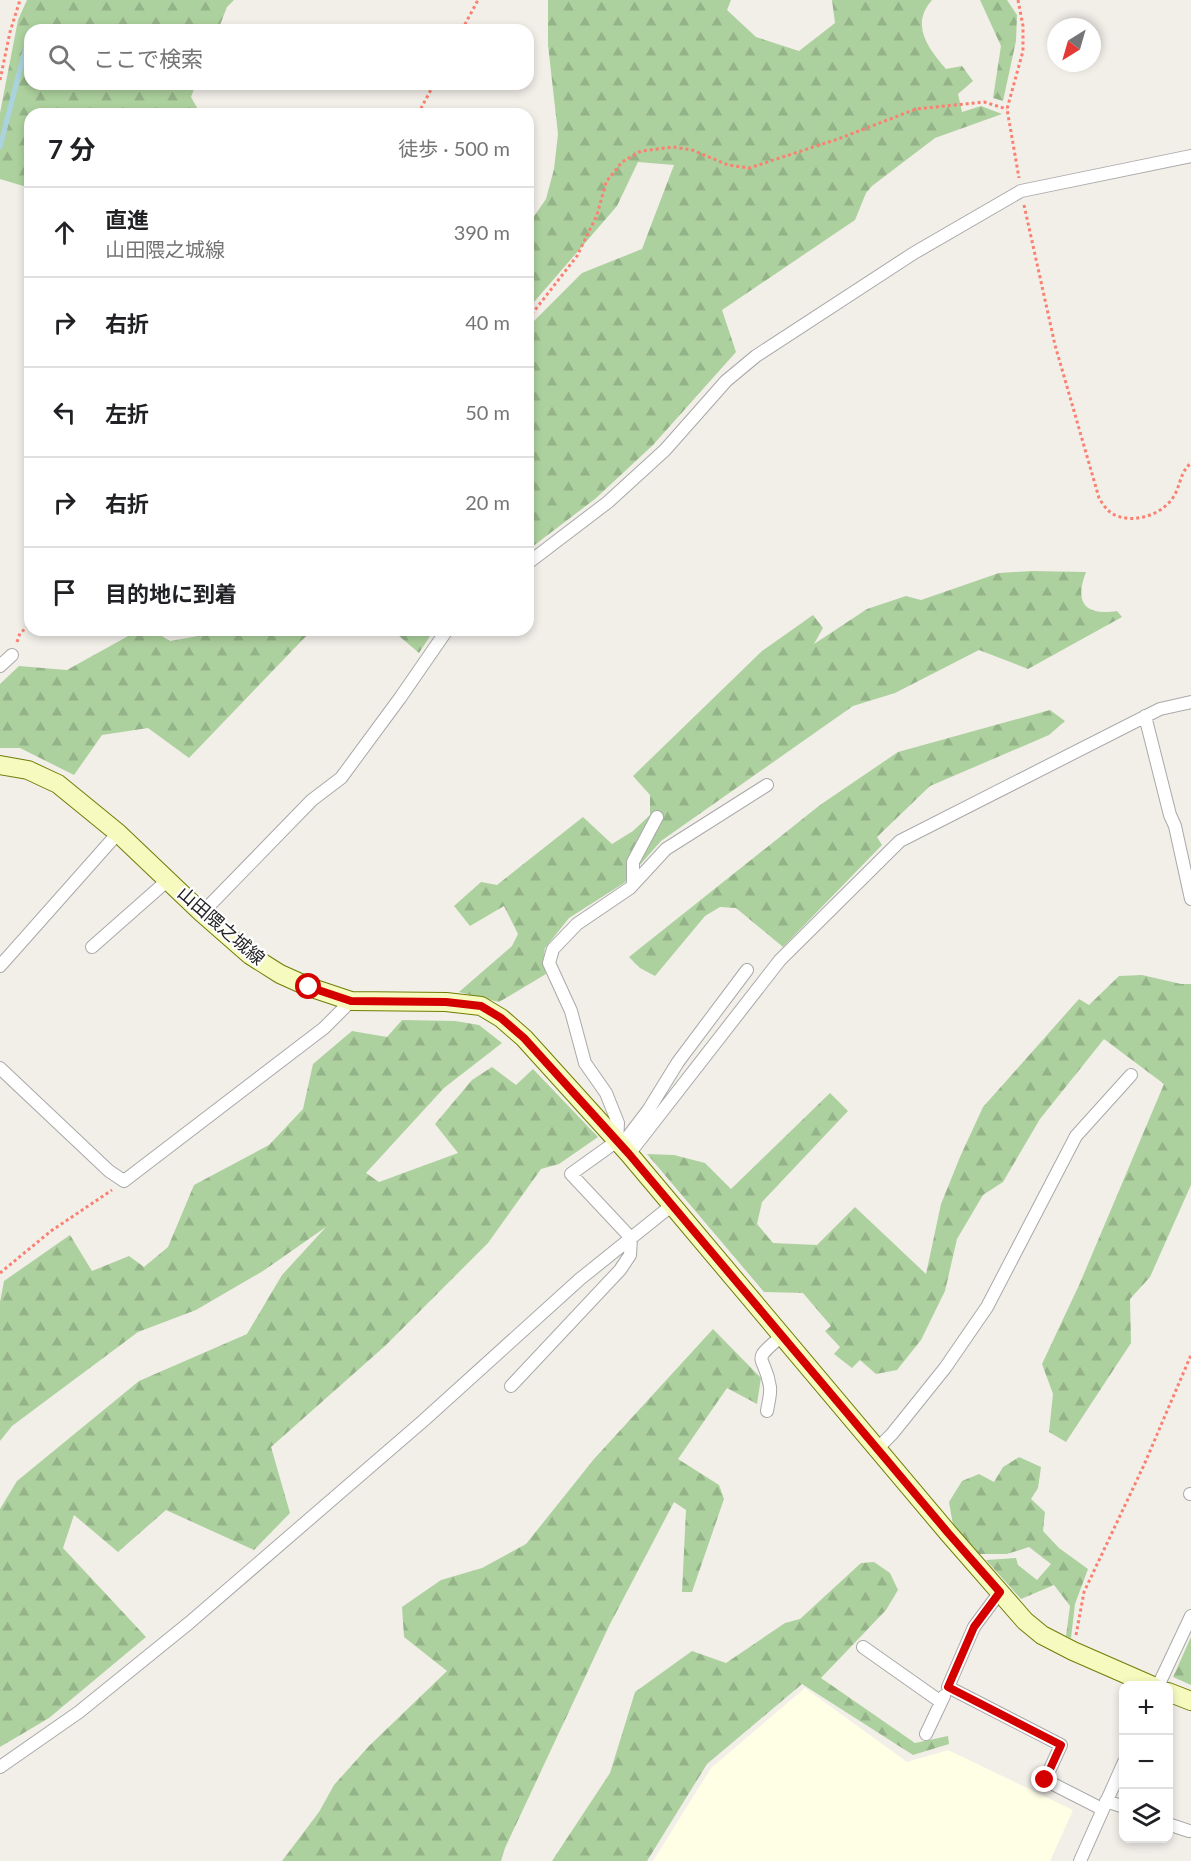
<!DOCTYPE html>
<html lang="ja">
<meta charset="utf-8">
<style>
body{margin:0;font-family:Lato,"Noto Sans JP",sans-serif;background:#f6f6f6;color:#202124}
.controls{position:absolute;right:18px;bottom:18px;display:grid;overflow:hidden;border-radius:12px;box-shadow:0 3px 9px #0003}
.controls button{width:54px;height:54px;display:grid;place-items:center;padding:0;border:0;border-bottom:2px solid #e0e0e0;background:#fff;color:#202124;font:30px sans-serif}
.compass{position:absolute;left:1047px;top:18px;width:54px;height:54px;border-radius:50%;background:#fff;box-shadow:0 3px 9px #0003;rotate:217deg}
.stop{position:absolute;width:18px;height:18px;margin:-14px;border:4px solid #d40000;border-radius:50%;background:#fff}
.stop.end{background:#d40000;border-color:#fff;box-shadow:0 2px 6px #0008}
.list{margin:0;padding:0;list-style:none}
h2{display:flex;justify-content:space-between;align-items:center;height:78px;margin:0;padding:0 24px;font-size:26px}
h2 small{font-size:20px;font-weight:400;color:#757577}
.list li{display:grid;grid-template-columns:39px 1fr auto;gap:18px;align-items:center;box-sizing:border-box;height:90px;padding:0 24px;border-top:2px solid #e0e0e0}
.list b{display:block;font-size:22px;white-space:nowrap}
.list p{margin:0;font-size:20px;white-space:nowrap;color:#757577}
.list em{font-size:20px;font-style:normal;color:#757577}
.icon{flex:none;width:33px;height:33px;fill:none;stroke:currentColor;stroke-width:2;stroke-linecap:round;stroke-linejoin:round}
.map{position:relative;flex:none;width:1191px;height:1861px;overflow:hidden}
.search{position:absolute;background:#fff;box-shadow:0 3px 9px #0003;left:24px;top:24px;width:510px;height:66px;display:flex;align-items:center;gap:15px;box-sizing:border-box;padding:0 21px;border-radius:18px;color:#757577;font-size:22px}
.panel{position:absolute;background:#fff;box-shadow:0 3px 9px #0003;left:24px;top:108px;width:510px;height:528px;border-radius:18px}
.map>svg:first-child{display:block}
.education{fill:#ffffe5}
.forest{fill:url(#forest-firs)}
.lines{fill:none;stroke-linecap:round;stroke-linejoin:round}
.stream{stroke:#aad3df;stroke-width:5}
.minor-casing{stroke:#a9a9a9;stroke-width:14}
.secondary-casing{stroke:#707d05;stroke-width:20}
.path{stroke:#fa8072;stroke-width:3;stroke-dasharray:3 3;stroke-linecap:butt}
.minor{stroke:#fff;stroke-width:12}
.secondary{stroke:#f7fabf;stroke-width:18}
.route{stroke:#d40000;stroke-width:8}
.labels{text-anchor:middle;stroke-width:4.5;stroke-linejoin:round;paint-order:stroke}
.street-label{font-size:18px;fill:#222;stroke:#fff}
</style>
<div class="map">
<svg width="1191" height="1861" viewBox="0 0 1191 1861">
<defs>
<pattern id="forest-firs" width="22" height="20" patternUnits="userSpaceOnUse" patternTransform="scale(1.5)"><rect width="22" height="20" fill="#add19e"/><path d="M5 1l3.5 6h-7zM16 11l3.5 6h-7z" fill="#95b388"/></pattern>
</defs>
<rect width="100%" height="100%" fill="#f2efe9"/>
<path class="education" d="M805 1688 907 1762 948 1750 1073 1810 1050 1861H653L711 1768Z"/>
<path class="forest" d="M27 0H234L227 7 218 30H30V84H196L191 97 199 111 198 114H30V188L0 179V113L18 20Z
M548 0H731L727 10 756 37 799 51 835 23 832 0H932C910 25 928 48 946 69L962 66 973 81 958 94 962 112 981 106 1002 114 935 138 872 186 866 193 855 220 722 310 736 352 653 445 595 499 528 550V327L582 273 642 249 674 165 638 162 617 206 528 309V225L546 199 554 169 558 134 548 45Z
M980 0H1007L1017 15 1016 41 1003 101 993 98 1001 46Z
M1032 571 1086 572C1074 603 1085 616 1117 611L1122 617 1028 669 979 650 895 693 853 706 661 841 624 883 569 918 545 948 543 963 546 974 499 1002 459 992 512 946 518 934 504 906 470 926 454 906 481 882 497 885 583 817 612 844 633 831 650 815V795L633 776 762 651 813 615 823 628 814 644 867 609 906 596 921 600 999 573Z
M139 630H152L170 641 209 634 213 630H312L189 758 148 728 102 735 74 775 20 748H0V684L19 666 67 670Z
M392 630H434L419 653Z
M1050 710 1065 721 1049 735 930 786 877 837 882 845 783 947 736 908 720 907 705 916 655 976 640 968 629 957 820 805 898 752Z
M1142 975 1181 984H1191V1185L1150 1277 1130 1299 1131 1343 1066 1442 1049 1432 1053 1394 1042 1364 1080 1283 1164 1084 1104 1039 1040 1119 1003 1182 983 1195 957 1239 945 1291 921 1340 897 1370 876 1374 860 1360 852 1368 834 1354 840 1347 825 1331 831 1326 803 1293 764 1292 647 1154 674 1155 705 1163 731 1189 830 1093 848 1111 762 1202 757 1224 773 1243 817 1245 855 1207 926 1274 941 1204 960 1157 983 1107 1079 999 1089 1005 1119 976Z
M402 1020 455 1021 479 1025 502 1043 444 1088 366 1173 379 1182 458 1153 435 1124 472 1080 492 1067 516 1085 533 1069 598 1137 559 1164 541 1169 488 1243 385 1346 271 1447 290 1513 254 1550 166 1510 118 1552 74 1515 63 1548 146 1637 49 1718 0 1747V1509L17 1481 139 1381 247 1334 282 1275 326 1227 263 1271 196 1310 138 1332 12 1426 0 1441V1302L4 1281 70 1235 92 1271 129 1256 144 1267 168 1247 194 1185 269 1145 303 1109 313 1064 352 1031 387 1037Z
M713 1329 761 1378 757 1404 727 1388 678 1459 719 1485 724 1499 692 1592H682L686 1510 674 1502 609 1626 505 1848 501 1861H282L319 1812 334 1785 369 1746 447 1671 404 1637 402 1607 441 1580 482 1568 526 1544 594 1459Z
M1019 1457 1041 1467 1038 1488 1031 1499 1045 1512 1043 1531 1059 1548 1088 1569 1075 1604 1071 1638 1066 1636 1070 1606 1054 1585 1021 1599 986 1560 1016 1558 1018 1565 1037 1580 1051 1564 1029 1547 1007 1554H978L953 1525 949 1502 962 1481 979 1474 994 1482 1003 1467Z
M874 1562 890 1573 898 1590 886 1610 821 1678 915 1743 948 1736 949 1744 913 1755 802 1684 707 1764 647 1861H552L610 1773 635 1692 692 1651 726 1663 785 1623 800 1619 861 1563Z
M1191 1637V1685L1173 1677Z"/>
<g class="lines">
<path class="stream" d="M0 147 30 31"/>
<defs>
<path id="minor" d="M528 563 608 502 665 450 726 381 756 356 914 253 1021 191 1191 156
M0 666 12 655
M1145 716 1170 815 1175 826 1191 899
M633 884V862L657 817
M202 913 312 800 341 778 400 698 447 630
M92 947 168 880
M0 966 118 833
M0 1068 109 1171 124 1181 324 1028 351 1001
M621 1146 649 1109 678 1062 747 970
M629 1154 780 960 900 841 1160 709 1191 702
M511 1386 620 1270 630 1255 631 1238 571 1174 617 1141 618 1123 606 1093 585 1063 571 1011 549 963 553 949 577 924 630 888 666 849 767 785
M767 1411C768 1404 771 1394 770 1387 765 1353 748 1364 783 1335
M877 1449 892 1434 945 1368 987 1307 1076 1136 1131 1075
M1190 1494H1191
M1000 1592 974 1627 948 1687 1061 1745 1045 1780 1102 1809
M863 1647 941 1702
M1158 1686 1191 1616
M926 1734 944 1696
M0 1767 79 1712 189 1623 423 1421 580 1279 671 1206
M1106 1801 1124 1807
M1168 1824 1189 1831
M1080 1861 1124 1762"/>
<path id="secondary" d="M0 765 28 770 58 784 118 833 202 913 250 955 280 974 309 987 351 1001 446 1002 481 1006 501 1018 524 1038 629 1154 949 1534 1025 1621 1042 1635 1073 1651 1153 1686
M1168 1692 1191 1701"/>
</defs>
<use href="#minor" class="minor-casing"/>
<use href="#secondary" class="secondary-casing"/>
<path class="path" d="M1018 0 1023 26V51L1007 109 1019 178
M462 30 478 0
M0 80 10 32 20 0
M418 114 434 84
M1024 205 1055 345 1099 498C1102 503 1106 509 1111 513 1131 525 1162 516 1174 496 1181 484 1180 472 1191 463
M528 319 577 256 597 215 606 182 622 162 641 151 673 147 692 150 728 165 749 168 838 139 916 109 984 102 1007 109
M17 642 20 633 30 625
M0 1273 51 1231 112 1190
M1076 1635 1084 1592 1144 1465 1191 1355"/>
<use href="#minor" class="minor"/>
<use href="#secondary" class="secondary"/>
</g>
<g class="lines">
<path class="route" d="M309 987 351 1001 446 1002 481 1006 501 1018 524 1038 629 1154 949 1534 1000 1592 974 1627 948 1687 1061 1745 1045 1780"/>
</g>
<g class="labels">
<g class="street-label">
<text transform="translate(221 926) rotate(41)" y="6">山田隈之城線</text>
</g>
</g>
</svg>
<div class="controls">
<button>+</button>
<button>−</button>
<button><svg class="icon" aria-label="layers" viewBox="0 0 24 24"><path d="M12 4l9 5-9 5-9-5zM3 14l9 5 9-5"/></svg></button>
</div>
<svg class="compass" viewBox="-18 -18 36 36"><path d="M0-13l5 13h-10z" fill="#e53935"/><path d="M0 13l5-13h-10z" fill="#757577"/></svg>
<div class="stop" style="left:309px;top:987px"></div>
<div class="stop end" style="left:1045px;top:1780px"></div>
<div class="search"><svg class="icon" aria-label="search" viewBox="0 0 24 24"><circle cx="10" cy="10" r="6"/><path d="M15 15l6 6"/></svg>ここで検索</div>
<section class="panel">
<h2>7 分<small>徒歩 · 500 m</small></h2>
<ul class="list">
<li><svg class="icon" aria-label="ahead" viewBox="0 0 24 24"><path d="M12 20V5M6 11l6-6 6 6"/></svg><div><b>直進</b><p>山田隈之城線</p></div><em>390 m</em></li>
<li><svg class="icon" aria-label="right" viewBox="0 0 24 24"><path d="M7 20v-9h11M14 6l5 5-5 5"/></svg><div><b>右折</b></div><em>40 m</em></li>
<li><svg class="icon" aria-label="left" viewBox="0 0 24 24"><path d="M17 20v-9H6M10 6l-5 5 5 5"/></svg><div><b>左折</b></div><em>50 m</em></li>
<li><svg class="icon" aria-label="right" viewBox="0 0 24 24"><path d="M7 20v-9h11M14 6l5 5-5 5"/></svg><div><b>右折</b></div><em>20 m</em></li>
<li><svg class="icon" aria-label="arrive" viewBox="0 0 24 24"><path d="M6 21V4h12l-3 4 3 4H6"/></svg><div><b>目的地に到着</b></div></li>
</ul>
</section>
</div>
